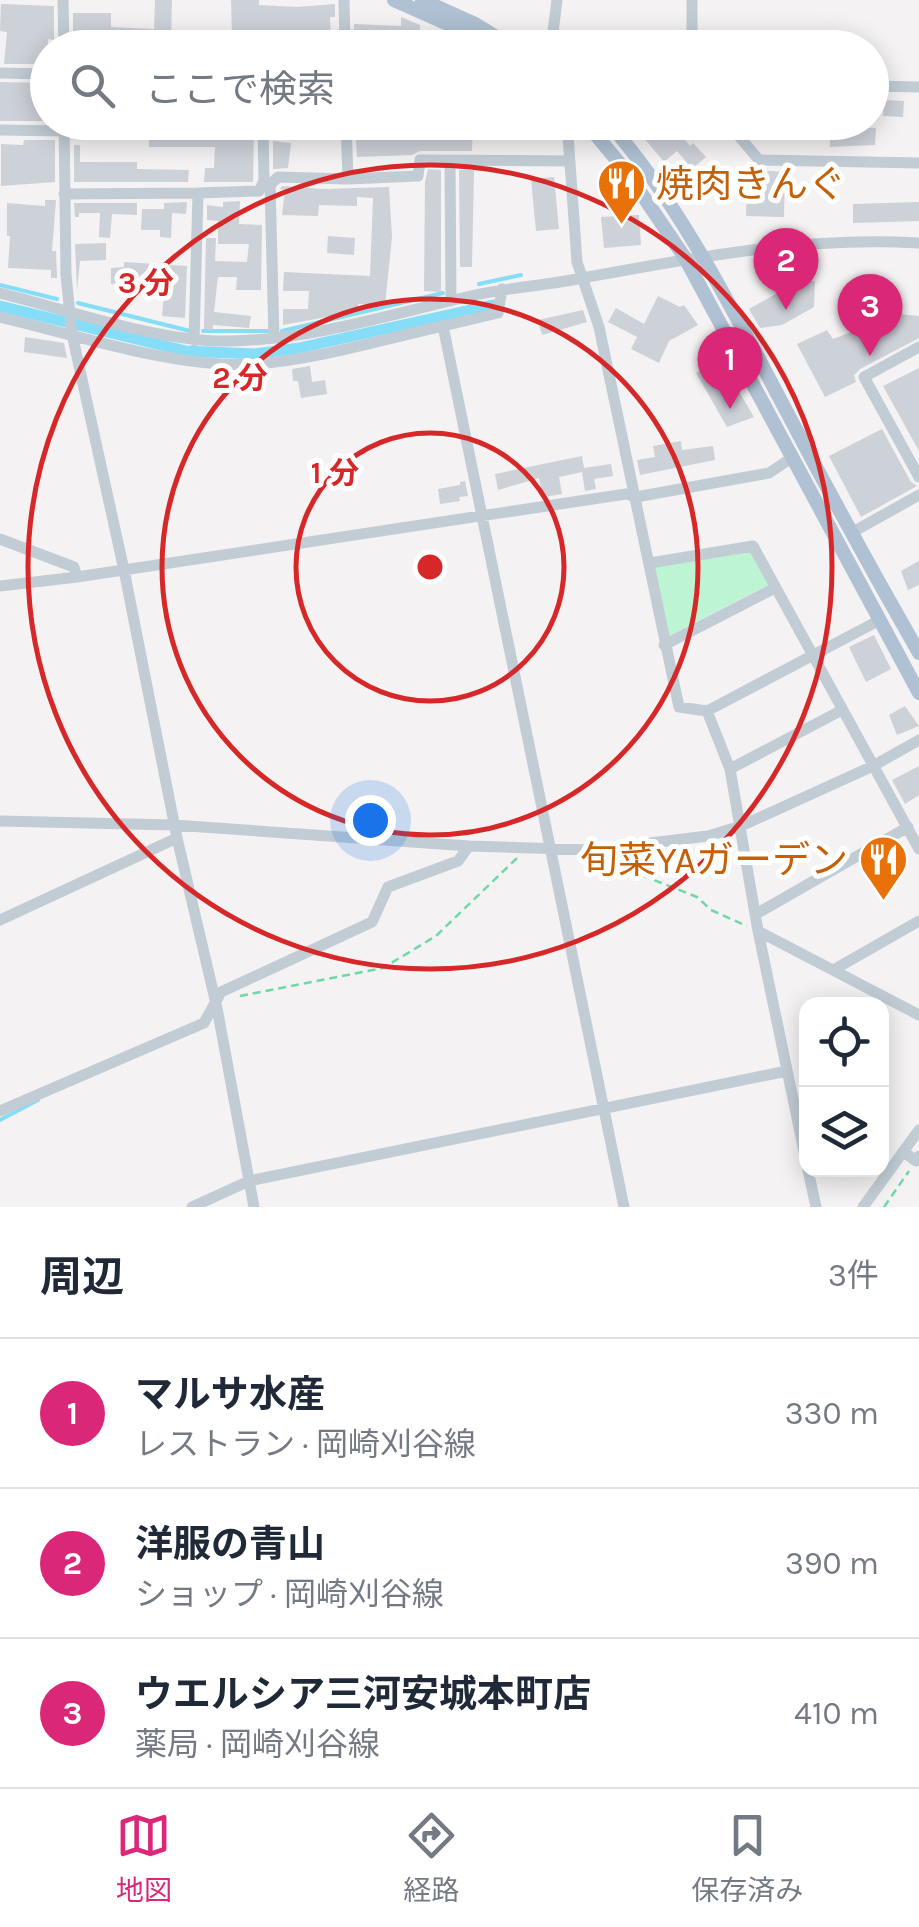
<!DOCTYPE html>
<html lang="ja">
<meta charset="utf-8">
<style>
body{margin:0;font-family:Karla,"Noto Sans JP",sans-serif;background:#f2f2f3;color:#1f2937}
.controls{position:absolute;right:30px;bottom:30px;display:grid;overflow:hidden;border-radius:20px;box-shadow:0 5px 25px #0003}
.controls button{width:90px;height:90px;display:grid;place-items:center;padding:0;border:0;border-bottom:2px solid #e0e1e3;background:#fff;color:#1f2937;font:50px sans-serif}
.you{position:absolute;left:370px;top:820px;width:35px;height:35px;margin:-25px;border:8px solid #fff;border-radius:50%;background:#1a73e8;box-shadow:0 0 0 15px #1a73e833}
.badge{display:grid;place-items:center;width:65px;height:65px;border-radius:50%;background:#db2777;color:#fff;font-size:32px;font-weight:700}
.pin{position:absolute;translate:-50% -82px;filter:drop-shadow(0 2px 5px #0008)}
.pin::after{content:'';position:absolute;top:52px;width:35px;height:30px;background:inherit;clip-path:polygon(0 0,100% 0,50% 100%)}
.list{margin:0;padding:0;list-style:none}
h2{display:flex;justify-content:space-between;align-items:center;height:130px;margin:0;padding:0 40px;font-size:42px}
h2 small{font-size:32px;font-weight:400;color:#747a83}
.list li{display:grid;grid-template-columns:65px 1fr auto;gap:30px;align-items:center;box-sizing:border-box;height:150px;padding:0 40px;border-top:2px solid #e0e1e3}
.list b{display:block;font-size:38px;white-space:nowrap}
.list p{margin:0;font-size:32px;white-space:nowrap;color:#747a83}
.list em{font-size:32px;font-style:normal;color:#747a83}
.icon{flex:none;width:55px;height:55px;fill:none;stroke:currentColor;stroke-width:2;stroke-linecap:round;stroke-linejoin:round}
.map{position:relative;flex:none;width:919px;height:1207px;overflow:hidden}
.search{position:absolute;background:#fff;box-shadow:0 5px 25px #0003;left:30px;right:30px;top:30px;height:110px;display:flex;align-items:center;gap:25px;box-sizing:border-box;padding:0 35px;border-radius:55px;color:#747a83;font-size:38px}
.sheet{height:580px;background:#fff}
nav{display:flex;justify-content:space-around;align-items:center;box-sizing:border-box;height:140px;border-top:2px solid #e0e1e3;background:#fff;font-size:28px;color:#747a83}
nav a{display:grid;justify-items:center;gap:5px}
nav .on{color:#db2777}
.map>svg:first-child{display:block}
.green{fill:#bdf5d4}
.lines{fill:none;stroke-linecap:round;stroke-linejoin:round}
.stream{stroke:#85ddf7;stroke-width:4}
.canal{stroke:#85ddf7;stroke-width:11}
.building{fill:#cdd1d8}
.path{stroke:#70d8a6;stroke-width:2.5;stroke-dasharray:8 5;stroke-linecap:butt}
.minor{stroke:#c1ccd5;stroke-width:11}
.major{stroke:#afc1d3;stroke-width:14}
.ring{fill:none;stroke:#d62828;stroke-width:5}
.labels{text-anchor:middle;stroke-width:10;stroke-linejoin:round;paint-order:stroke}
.food-label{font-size:38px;fill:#c56008;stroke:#fff;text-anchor:start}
.centre{fill:#d62828;stroke:#fff;stroke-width:5}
.ring-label{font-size:30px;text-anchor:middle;font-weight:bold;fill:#d62828;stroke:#fff;stroke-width:10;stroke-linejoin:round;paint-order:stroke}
</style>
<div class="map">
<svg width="919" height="1207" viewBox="0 0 919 1207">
<rect width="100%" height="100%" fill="#f4f2f2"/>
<path class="green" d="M747 547 772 583 663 639 650 563Z"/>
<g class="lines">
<path class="stream" d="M479 284 521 275
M0 285 57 299
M78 303 190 331
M203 331H271
M282 331 443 293
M0 1120 38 1100"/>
<path class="canal" d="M0 306 186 351 255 354 299 348 493 305"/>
</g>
<path class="building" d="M155 0H172L171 40H167L166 45 112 39V48H73V13H111V27L154 29Z
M231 0H259V5L297 7 335 4V17H330L331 45 189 48 190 37 208 39V34L232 35Z
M1 4 54 6V40L48 39V59L42 58V64H4L7 32 0 31Z
M401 17 420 25V48L354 45V24L401 26Z
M0 82 48 83V121H0Z
M884 100 904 101 903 117 883 116Z
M664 122H671L690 146 693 143 706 157 692 169 677 151 664 162 644 138Z
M772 122H795V138H771Z
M830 122H853V127L876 128 875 145 830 147Z
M372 123H473L472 151H420L412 155 357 157 355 124Z
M216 125 254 127 253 182H204L205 168H214L215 147H149V126Z
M24 140H55V182L1 186V144L23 145Z
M273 141 291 143 288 168 273 169Z
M74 145H80V162H137V169L189 170 188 182H74Z
M428 169 441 170V292L424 291 425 182Z
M459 170H474L472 267H460Z
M759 170 785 172 784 217 746 216 747 187Z
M554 177 559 229 536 231 531 179Z
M282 186 324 189 389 187 392 237 385 305 358 304 359 311 283 325V309H308L309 291H283L284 272 370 276 373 198 357 197V206L319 205 318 216 282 215 285 190 280 189Z
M45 200H56L52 251H56L57 278H51V270L8 268 10 236H7V203L45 206Z
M240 201 239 224 262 225 261 290H236L237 277H218L214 312 251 316 249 328 213 325V330L204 329 206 238H216L215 261 247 262 249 244H218V221L207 220V205L223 207V202Z
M187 202 186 214 172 213 171 238 160 237V230H141L142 209H164V203Z
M919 202V221L853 223V204Z
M74 203H137V215L112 214 110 238 99 237 100 213H79V217H75Z
M639 215 641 245 604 248 601 217Z
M328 236 355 238 354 255 327 253Z
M106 243V260L80 261 77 290 75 244Z
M124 262 187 266 185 318 162 316 165 283 152 282 153 278 120 277V283L111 284V268L124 267Z
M799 281H815L814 307 782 325 760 328 749 309Z
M658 296 680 307 684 305 698 325 669 341 659 363 631 349 637 337 608 322 616 308 644 324Z
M583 310 587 322 542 335 538 320Z
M898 314 919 316V338L860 369 854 375 856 382 825 397 797 344 827 330 833 339Z
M25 337 64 343 67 358 24 352Z
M721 361 754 417 727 427 696 373Z
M310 366 312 382 325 380 327 394 301 398 298 381H293L292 369Z
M919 368V451L883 386Z
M882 429 911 482 917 486 861 517 829 456Z
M681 441 682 450 713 446 715 460 640 475 637 460 655 457 653 446Z
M582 456 584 468 611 464 613 476 594 479 596 489 585 491 582 472 559 477 562 494 543 497 539 478 498 490 495 474Z
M465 481 468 496 459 497 460 501 440 504 438 489 460 485V482Z
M919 561V585L908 590 901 571Z
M874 635 891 669 866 682 849 647Z
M905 706 919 726 897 735 889 715Z
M919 766V795L905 804 892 780Z"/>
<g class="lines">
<path class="path" d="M606 861 697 897 711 910 747 926
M240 996 383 968 436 936 518 857
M884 1207 909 1171"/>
<path class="minor" d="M63 0 64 48
M344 0 345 48
M692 0V48
M551 48 557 0
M0 73 48 74
M872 86 919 87
M64 122 66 275 72 334 124 570 177 838 217 1008 254 1207
M346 122 348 179
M579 122 568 135 577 262 599 327 679 707 707 711 878 621
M727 122 759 160 919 163
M0 130 64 131
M450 160 451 301
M264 181 270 185 278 177 348 179 418 176 420 160 570 161
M270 185 274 338
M198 193 259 191 264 181 263 122
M64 194 198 193 194 341
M0 293C68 310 162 343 230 341 312 340 395 313 475 295 513 287 550 285 588 277 696 257 808 236 919 243
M0 317C77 335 177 369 255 364 316 360 383 339 443 326L624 1207
M443 326 498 313 502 289
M919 347 864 377 919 477
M851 533 919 495
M0 539 74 567 77 577
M650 563 753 546 919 849
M0 586 77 577 626 494 636 497 769 473 793 457
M664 645 775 588
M707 711 730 769 758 931 806 1161
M730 769 842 710
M0 821 174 825 469 846 593 850 708 836 741 826 873 766 919 740
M756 914 908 827
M0 920 177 838
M758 931 919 1015
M835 969 919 921
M0 1111 204 1023 221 992 372 922 388 887 458 861 469 846
M904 1152 916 1161 919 1156
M808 1170 816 1207
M192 1207 249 1181 787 1071
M863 1207 919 1130"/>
<path class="major" d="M394 0 457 28 490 48
M422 0 475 24 514 48
M585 122 626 171 685 258 919 693
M608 122C680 205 729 303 780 399 825 485 871 569 919 653"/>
</g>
<g class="ring">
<circle cx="430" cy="567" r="134"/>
<circle cx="430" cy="567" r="268"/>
<circle cx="430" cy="567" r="402"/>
</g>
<defs>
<symbol id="restaurant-pin" viewBox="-11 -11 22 30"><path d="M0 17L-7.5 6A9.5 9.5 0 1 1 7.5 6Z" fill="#e8710a" stroke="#fff"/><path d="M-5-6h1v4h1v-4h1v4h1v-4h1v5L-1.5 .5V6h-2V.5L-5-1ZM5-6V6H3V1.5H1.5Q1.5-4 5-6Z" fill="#fff"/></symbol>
</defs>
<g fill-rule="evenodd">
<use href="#restaurant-pin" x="594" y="156" width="55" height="75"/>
<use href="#restaurant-pin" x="856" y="832" width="55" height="75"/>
</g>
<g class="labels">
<g class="food-label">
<text x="656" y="197">焼肉きんぐ</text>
<text x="848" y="873" text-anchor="end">旬菜YAガーデン</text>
</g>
</g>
<circle cx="430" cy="567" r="15" class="centre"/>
<g class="ring-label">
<text x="146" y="293">3 分</text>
<text x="240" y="388">2 分</text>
<text x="335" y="483">1 分</text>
</g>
</svg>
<div class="controls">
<button><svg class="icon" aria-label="locate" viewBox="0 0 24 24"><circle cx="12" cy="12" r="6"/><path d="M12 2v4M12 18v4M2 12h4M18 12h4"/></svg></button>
<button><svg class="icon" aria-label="layers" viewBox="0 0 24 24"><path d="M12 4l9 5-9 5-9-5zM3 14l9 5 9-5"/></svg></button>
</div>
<div class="you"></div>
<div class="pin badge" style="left:730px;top:409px">1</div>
<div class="pin badge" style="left:786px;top:310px">2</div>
<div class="pin badge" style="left:870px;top:356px">3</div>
<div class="search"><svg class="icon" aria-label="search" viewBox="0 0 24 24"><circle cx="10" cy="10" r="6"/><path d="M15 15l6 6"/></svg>ここで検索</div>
</div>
<section class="sheet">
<h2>周辺<small>3件</small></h2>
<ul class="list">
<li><span class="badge">1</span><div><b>マルサ水産</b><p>レストラン · 岡崎刈谷線</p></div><em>330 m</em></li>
<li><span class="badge">2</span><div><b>洋服の青山</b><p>ショップ · 岡崎刈谷線</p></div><em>390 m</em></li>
<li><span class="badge">3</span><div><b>ウエルシア三河安城本町店</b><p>薬局 · 岡崎刈谷線</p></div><em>410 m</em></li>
</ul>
</section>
<nav>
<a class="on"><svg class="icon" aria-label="map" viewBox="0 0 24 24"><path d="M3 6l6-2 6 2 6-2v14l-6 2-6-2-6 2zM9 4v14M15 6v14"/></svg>地図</a>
<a><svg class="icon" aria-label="directions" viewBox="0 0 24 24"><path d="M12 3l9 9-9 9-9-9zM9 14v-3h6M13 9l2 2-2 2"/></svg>経路</a>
<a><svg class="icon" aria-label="saved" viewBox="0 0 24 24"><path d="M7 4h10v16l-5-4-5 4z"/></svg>保存済み</a>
</nav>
